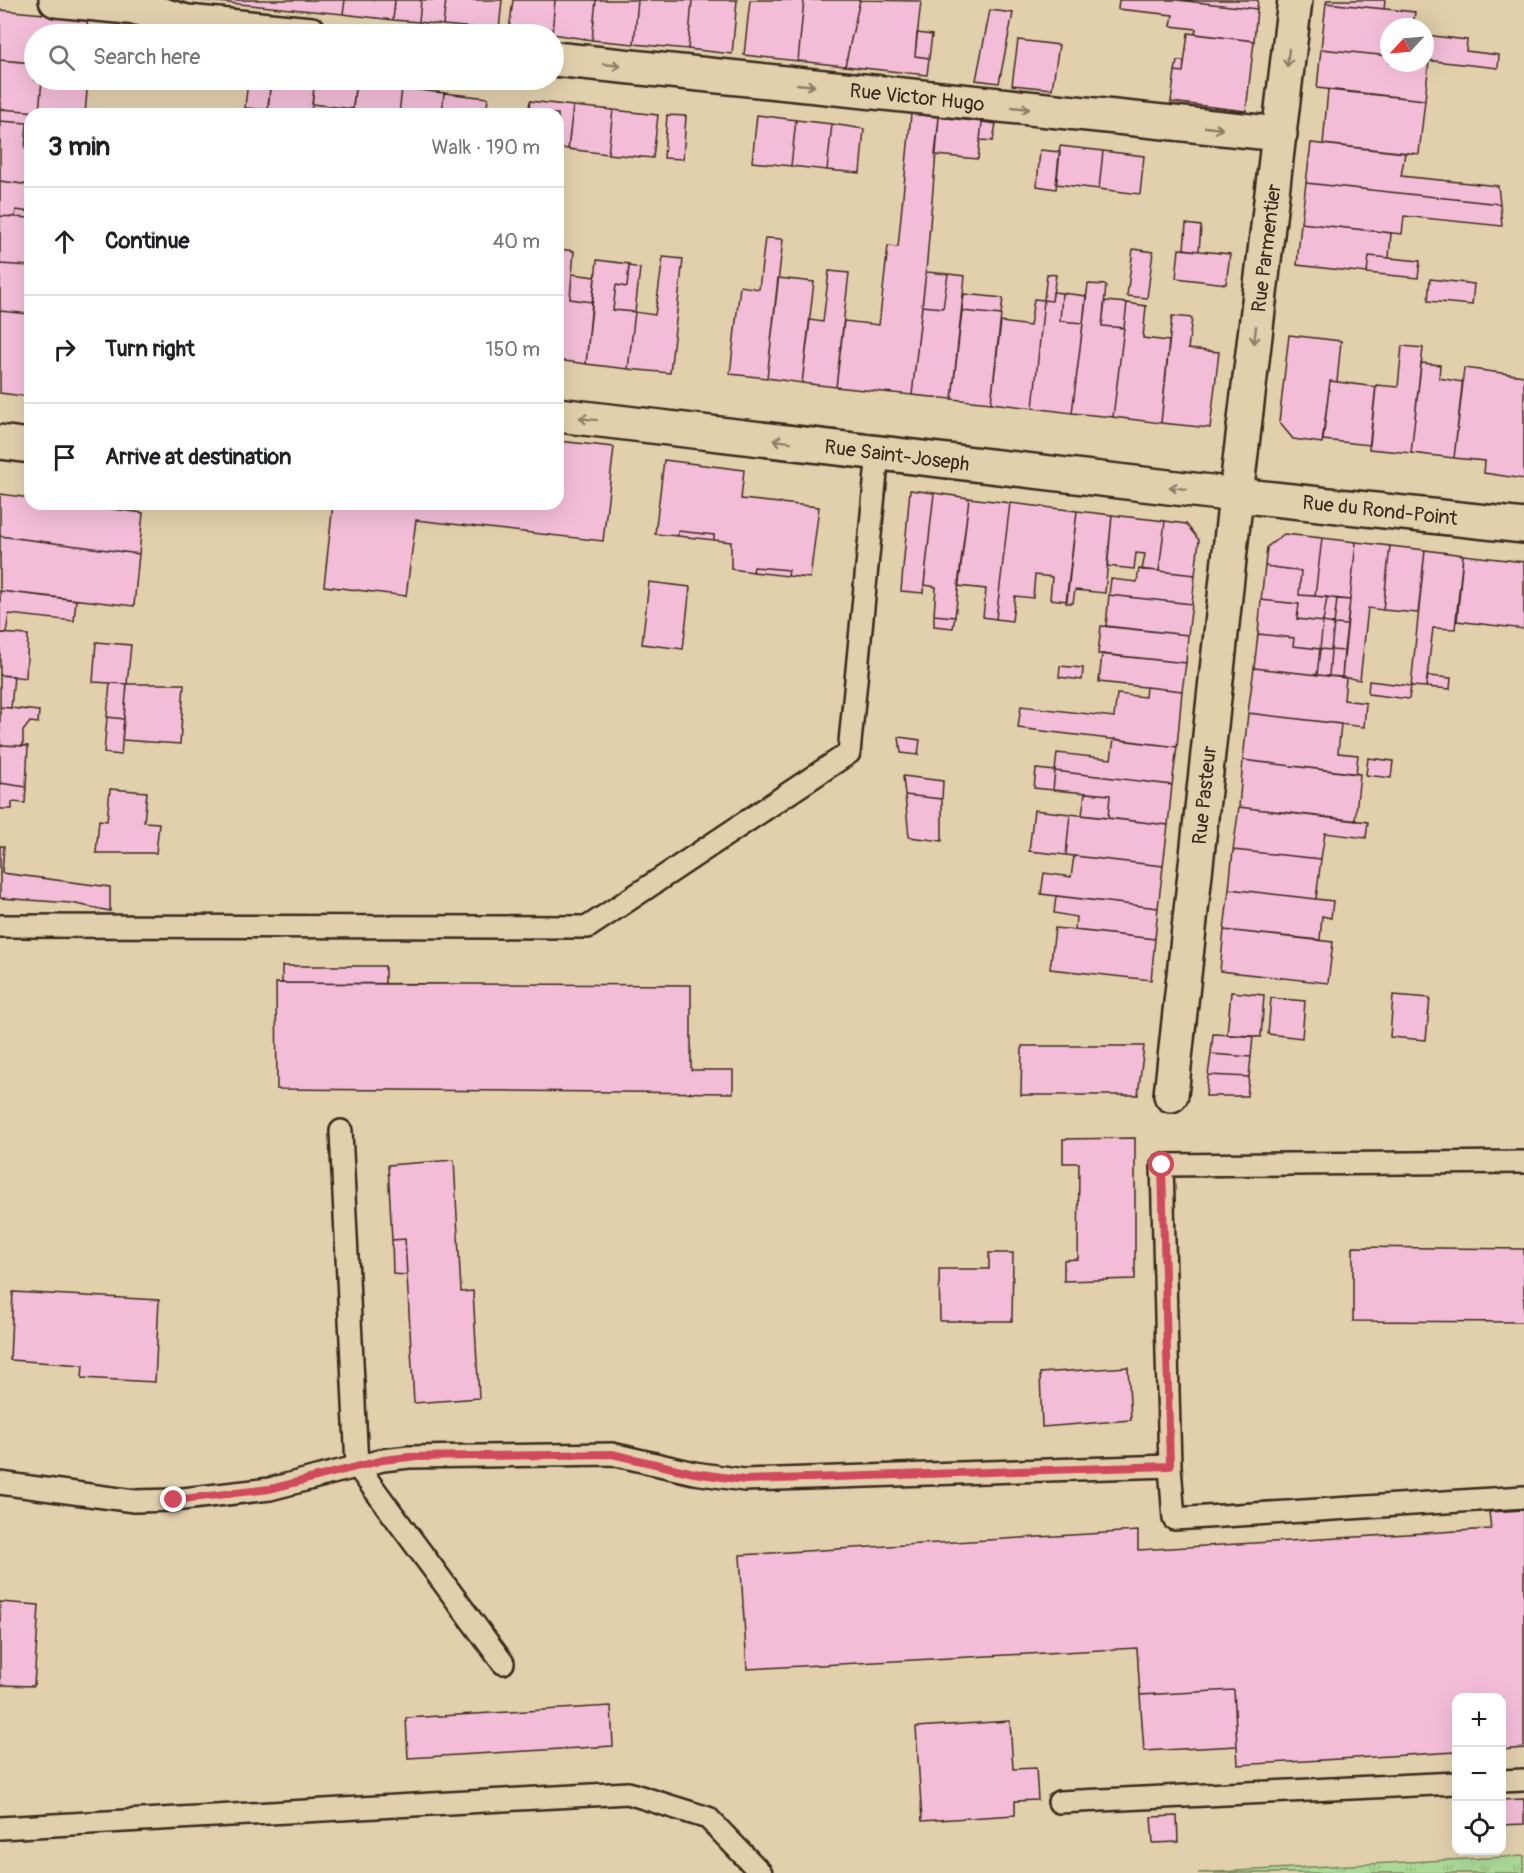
<!DOCTYPE html>
<meta charset="utf-8">
<style>
body{margin:0;font-family:Pangolin,sans-serif;background:#f6f6f6;color:#202124}
.controls{position:absolute;right:18px;bottom:18px;display:grid;overflow:hidden;border-radius:12px;box-shadow:0 6px 24px #0002}
.controls button{width:54px;height:54px;display:grid;place-items:center;padding:0;border:0;border-bottom:2px solid #e0e0e0;background:#fff;color:#202124;font:30px sans-serif}
.compass{position:absolute;left:1380px;top:18px;width:54px;height:54px;border-radius:50%;background:#fff;box-shadow:0 6px 24px #0002;rotate:244deg}
.stop{position:absolute;width:18px;height:18px;margin:-14px;border:4px solid #d1495b;border-radius:50%;background:#fff}
.stop.end{background:#d1495b;border-color:#fff;box-shadow:0 2px 6px #0008}
.list{margin:0;padding:0;list-style:none}
h2{display:flex;justify-content:space-between;align-items:center;height:78px;margin:0;padding:0 24px;font-size:26px}
h2 small{font-size:20px;font-weight:400;color:#757577}
.list li{display:grid;grid-template-columns:39px 1fr auto;gap:18px;align-items:center;box-sizing:border-box;height:108px;padding:0 24px;border-top:2px solid #e0e0e0}
.list b{display:block;font-size:22px;white-space:nowrap}
.list em{font-size:20px;font-style:normal;color:#757577}
.icon{flex:none;width:33px;height:33px;fill:none;stroke:currentColor;stroke-width:2;stroke-linecap:round;stroke-linejoin:round}
.map{position:relative;flex:none;width:1524px;height:1873px;overflow:hidden}
.search{position:absolute;background:#fff;box-shadow:0 6px 24px #0002;left:24px;top:24px;width:540px;height:66px;display:flex;align-items:center;gap:15px;box-sizing:border-box;padding:0 21px;border-radius:33px;color:#757577;font-size:22px}
.panel{position:absolute;background:#fff;box-shadow:0 6px 24px #0002;left:24px;top:108px;width:540px;height:402px;border-radius:18px}
.map>svg:first-child{display:block}
.grass{fill:url(#grass-tufts);stroke:#74825b;stroke-width:1.5}
.building{fill:#f3bdd8;stroke:#3b2a1e;stroke-width:1.5}
.lines{fill:none;stroke-linecap:round;stroke-linejoin:round}
.service-casing{stroke:#3b2a1e;stroke-width:26}
.minor-casing{stroke:#3b2a1e;stroke-width:38}
.service{stroke:#e2d0ad;stroke-width:21}
.minor{stroke:#e2d0ad;stroke-width:33}
.oneway{stroke:#8e7d66}
.route{stroke:#d1495b;stroke-width:8}
.labels{text-anchor:middle;stroke-width:4.5;stroke-linejoin:round;paint-order:stroke}
.street-label{font-size:20px;fill:#3b2a1e;stroke:#e2d0ad}
</style>
<div class="map">
<svg width="1524" height="1873" viewBox="0 0 1524 1873">
<defs>
<pattern id="grass-tufts" width="24" height="20" patternUnits="userSpaceOnUse" patternTransform="scale(1.5)"><rect width="24" height="20" fill="#acd998"/><path d="M3 7l-1-3M5 7V3M7 7l1-3M15 17l-1-3M17 17v-4M19 17l1-3" fill="none" stroke="#95ba83"/></pattern>
</defs>
<rect width="100%" height="100%" fill="#e2d0ad"/>
<filter id="ink" filterUnits="userSpaceOnUse"><feTurbulence type="fractalNoise" baseFrequency=".0167" numOctaves="2"/><feDisplacementMap in="SourceGraphic" scale="12" xChannelSelector="R" yChannelSelector="G"/><feConvolveMatrix kernelMatrix="1 2 1 2 8 2 1 2 1" color-interpolation-filters="sRGB"/></filter>
<g filter="url(#ink)">
<path class="grass" d="M1524 1856V1873H1198Z"/>
<path class="building" d="M197 0H345L343 14Z
M345 0H395L393 20 343 14Z
M395 0H421L419 22 393 20Z
M421 0H446L443 25 419 22Z
M446 0H502L499 30 443 25Z
M513 0H555L552 34 509 31Z
M555 0H596L592 40 552 34Z
M596 0H638L634 44 592 40Z
M638 0H692L688 49 634 44Z
M692 0H737L732 54 688 49Z
M750 0H804L798 61 744 55Z
M804 0H860L845 66 798 61Z
M860 0 921 1 915 56 929 58 927 75 845 66Z
M1119 0H1177L1257 9 1254 41 1195 34 1196 29 1171 26 1173 15 1118 9Z
M1177 0H1258L1257 9Z
M1327 0H1385L1384 9 1326 3Z
M1326 3 1415 12 1413 27H1389V56L1321 49Z
M0 10 88 18 86 34H34L31 63 0 60Z
M990 10 1013 13 999 83 976 80Z
M917 33 932 35 929 58 915 56Z
M1188 33 1254 41 1246 111 1171 102 1175 71 1183 72Z
M1425 35 1467 40 1466 51 1499 55 1498 68 1425 60Z
M1018 40 1059 45 1052 89 1012 85Z
M33 43H34V63H31Z
M1321 49 1389 56V63L1429 61 1425 100 1317 88Z
M0 60 34 63V80H42L39 112 0 109Z
M1177 61H1184L1183 72 1175 71Z
M42 80H88L85 114 39 112Z
M248 80H271L268 110 245 108Z
M271 80H315L311 114H267Z
M315 80H356L353 109 312 104Z
M356 80H403L399 114H352Z
M402 88 444 93 442 114H399Z
M1328 90 1425 100 1419 154 1323 144Z
M444 93 488 98 486 114H442Z
M530 101 573 106 568 149 558 148V114H528Z
M573 106 613 110 608 154 568 149Z
M0 109 39 112 58 114H30V149L25 148 27 123 0 121Z
M486 110 524 114H486Z
M613 110 658 115 653 158 608 154Z
M911 114 939 117 926 272 912 395 836 387 844 321 879 325 888 246 898 247Z
M667 115 686 116 683 159 664 158Z
M757 115 796 120 791 166 752 162Z
M939 117 982 122 978 159 935 155Z
M796 120 832 124 827 170 791 166Z
M0 121 27 123 25 148 30 149V185L0 181Z
M982 122 996 124 993 141 980 140Z
M832 124 864 129 860 173 827 170Z
M1311 143 1405 153 1401 176 1498 186 1500 204 1306 183Z
M1060 146 1103 151 1099 189 1056 184Z
M1040 150 1060 152 1056 189 1037 186Z
M1103 151 1144 156 1140 194 1099 189Z
M0 181 30 185V212L16 210 15 217 0 216Z
M1306 183 1500 204 1502 226 1404 216 1402 234 1301 223Z
M16 210 30 212V218L15 217Z
M0 216 30 218V266L0 264Z
M1301 223 1391 233 1389 258 1369 256 1367 273 1297 265Z
M1186 224 1201 226 1199 251 1184 249Z
M765 238 783 239 767 378 730 374 740 286 759 289Z
M558 249 574 251 570 299 592 302 586 364 558 360Z
M1133 249 1153 252 1147 298 1127 296Z
M1179 249 1230 254 1226 284 1176 278Z
M1369 256 1420 261 1418 278 1367 273Z
M663 257 683 259 670 373 628 369 635 312 655 315Z
M597 260 629 264 627 287 616 285 613 310 635 312 628 369 586 364Z
M0 264 30 266V314L0 311Z
M629 266 640 268 635 312 613 310 616 285 627 287Z
M829 271 849 273 836 387 802 383 810 320 823 322Z
M926 272 948 274 943 308 922 306Z
M572 274 595 277 592 302 570 299Z
M948 274 965 276 952 399 912 395 922 306 943 308Z
M1047 274 1056 275 1052 301 1044 300Z
M778 278 814 282 802 383 767 378Z
M1430 279 1474 284 1472 305 1428 301Z
M1088 284 1106 285 1102 326 1124 328 1113 417 1072 413Z
M1053 292 1062 293 1060 321 1083 323 1072 413 1033 408 1044 300 1052 301Z
M1062 293 1086 296 1083 323 1060 321Z
M964 294 1003 298 1001 315 962 311Z
M1034 299 1044 300 1033 408 991 403 1001 322 1030 326Z
M1105 301 1127 303 1124 328 1102 326Z
M1127 303 1146 306 1143 338 1169 341 1161 423 1113 417Z
M0 311 30 314V397L0 393Z
M962 311 1001 315 991 403 952 399Z
M1172 316 1192 318 1188 349 1219 352 1210 428 1161 423Z
M1289 335 1341 341 1337 382 1330 381 1322 443 1293 439 1279 422Z
M1402 346 1423 348 1411 453 1369 449 1376 385 1398 387Z
M1421 363 1440 365 1439 378 1463 382 1454 458 1411 453Z
M1464 368 1524 376V479L1484 473 1485 461 1454 458Z
M1330 381 1376 387 1370 445 1323 440Z
M558 441 614 447 603 541 416 520 406 596 324 586 333 504H558Z
M664 460 744 470 741 499 819 507 810 578 788 576 789 570 754 567 753 572 731 569V542L714 540V535L678 531V536L655 534Z
M910 490 934 493 923 593 901 591Z
M934 493 969 498 955 617 934 615 936 587 924 585Z
M0 494 30 498V504H74L143 513 139 554 0 536Z
M969 498 1010 503 996 619 983 617 986 589 958 586Z
M1010 503 1077 511 1067 601 1050 599 1052 577 1035 575 1033 598 1015 596 1012 621 996 619Z
M1077 511 1112 515 1105 593 1075 590 1073 603H1066Z
M1112 515 1165 521 1159 571 1142 570 1145 554 1136 553 1134 569 1107 566Z
M1165 521 1186 524 1199 540 1195 575 1159 571Z
M678 531 714 535V540L678 536Z
M1284 534 1322 538 1315 596 1299 595 1301 571 1265 566 1267 547Z
M0 536 139 554 134 606 0 591Z
M1322 538 1356 542 1350 600 1315 596Z
M1356 542 1390 546 1383 610 1368 608 1360 680 1342 677Z
M1390 546 1425 550 1418 613 1383 610Z
M1425 550 1463 555 1455 629 1433 628 1426 687 1411 686Z
M1463 555 1524 562V629L1457 621Z
M1265 566 1301 571 1299 595 1327 597 1323 622 1297 619 1299 604 1261 600Z
M754 567 789 570 788 576 753 572Z
M1139 569 1195 575 1192 604 1109 595 1111 579 1137 582Z
M649 582 690 587 683 649 642 644Z
M0 591 76 600 74 621 9 614 6 633H0Z
M1109 595 1192 604 1188 635 1106 626Z
M1327 597 1337 599 1334 624 1323 622Z
M1337 599 1350 600 1347 625 1334 624Z
M1261 600 1299 604 1297 619 1323 622 1320 649 1293 646 1294 638 1258 634Z
M934 615 955 617 953 628 934 626Z
M1323 622 1334 624 1331 650 1320 649Z
M1334 624 1347 625 1344 651 1331 650Z
M1101 626 1188 635 1186 663 1098 654Z
M0 633 28 635 26 678 0 675Z
M1258 634 1294 638 1293 646 1320 649 1317 675 1254 668Z
M96 642 131 645 127 684 93 682Z
M1320 649 1331 650 1329 676 1317 675Z
M1331 650 1344 651 1342 677 1329 676Z
M1102 654 1186 663 1182 691 1099 682Z
M1060 666 1083 668 1082 680 1059 677Z
M1254 668 1346 678 1344 700 1366 703 1364 727 1248 713Z
M0 675 14 676 11 708 0 707Z
M1428 676 1451 678 1450 689 1426 687Z
M1369 681 1411 686 1409 699 1368 694Z
M110 683 127 684 124 719 107 717Z
M127 684H184L180 744 122 740Z
M1146 687 1182 691 1177 747 1018 728 1021 706 1114 717 1117 694 1145 697Z
M0 707 39 711 38 723 30 722 23 731V746L0 745Z
M1248 713 1341 724 1338 753 1358 755 1356 774 1243 760Z
M107 717 124 719 121 755 104 753Z
M899 737 920 740 918 755 901 753Z
M1114 739 1177 747 1172 785 1055 771 1057 753 1111 759Z
M0 745 28 746 26 787 0 783Z
M1368 758 1393 761 1391 778 1366 775Z
M1243 760 1360 774 1355 821 1239 807Z
M1036 769 1055 771 1053 790 1034 788Z
M1055 771 1172 785 1168 825 1108 818 1110 795 1053 790Z
M903 776 943 781 942 799 905 795Z
M0 783 26 787 25 803 12 802V809H0Z
M110 789 147 792 144 822 159 823 156 853H96L99 820 107 821Z
M1085 793 1110 795 1108 818 1082 815Z
M905 795 942 799V841L909 837Z
M1239 807 1368 822 1366 838 1325 833 1321 859 1233 850Z
M1034 810 1070 814 1066 855 1029 851Z
M1070 814 1168 825 1163 866 1066 855Z
M0 846H4L2 873 110 887V911L71 903 0 898Z
M1233 850 1321 859 1316 899 1229 889Z
M1074 856 1163 866 1158 908 1041 894 1044 873 1071 877Z
M1229 889 1333 901 1331 918 1322 916 1320 940 1224 930Z
M1056 896 1158 908 1155 939 1075 930 1076 917 1054 913Z
M1055 928 1155 939 1151 980 1050 969Z
M1224 930 1333 942 1328 983 1220 971Z
M282 966H385V984L282 983Z
M276 983 691 985V1070H733V1093L277 1089Z
M1231 992 1264 995 1261 1037 1227 1035Z
M1393 995 1430 998 1426 1040 1390 1037Z
M1271 998 1305 1001 1302 1038 1268 1034Z
M1213 1034 1253 1036 1251 1057 1211 1054Z
M1022 1046H1144L1138 1095H1021Z
M1211 1054 1251 1057 1249 1077 1208 1075Z
M1208 1075 1249 1077 1247 1096H1206Z
M1135 1138V1279L1064 1281V1260L1078 1259 1079 1163H1063V1139Z
M454 1160 461 1292 473 1291 479 1398 414 1403 405 1239 392 1240 388 1165Z
M405 1239 407 1275 393 1274 392 1240Z
M1353 1247 1524 1249V1322L1353 1321Z
M989 1253H1013L1012 1321H940L939 1269H989Z
M13 1292 159 1300 155 1382 82 1378 83 1365 10 1360Z
M1128 1367 1131 1420 1042 1427 1040 1373Z
M1524 1510V1748L1502 1750V1698H1456V1752L1238 1765 1234 1690 1140 1695 1137 1648 747 1669 740 1555 1138 1531V1550L1491 1529 1489 1512Z
M0 1602 39 1605 34 1686 0 1685Z
M1234 1690 1237 1746 1144 1751 1140 1695Z
M611 1706 613 1746 408 1758 406 1718Z
M1010 1721 1013 1769 1036 1768 1038 1800 1015 1801V1815L922 1821 916 1727Z
M1524 1799V1824L1502 1825V1800Z
M1177 1816 1178 1842 1153 1843 1151 1817Z"/>
<g class="lines">
<defs>
<path id="service" d="M0 926 588 927 849 753 878 452
M341 1131 357 1466 503 1663
M1170 1466 1174 1519 1524 1497
M0 1483 134 1501 174 1500 270 1489 383 1460 409 1457 612 1454 694 1473 744 1480 1170 1466 1162 1165 1524 1162
M1502 1781 1524 1780
M1059 1802 1456 1783
M0 1828 628 1793 708 1818 761 1873"/>
<path id="minor" d="M56 0 138 8 187 22 311 34
M554 59 1280 134
M558 415 1236 495 1524 526
M0 442 30 446
M1171 1095 1236 495 1295 0"/>
</defs>
<use href="#service" class="service-casing"/>
<use href="#minor" class="minor-casing"/>
<use href="#service" class="service"/>
<use href="#minor" class="minor"/>
</g>
<defs><path id="oneway-shaft" d="M-6 0H5M1.5-3L5.5 0L1.5 3" fill="none" stroke-width="1.6" stroke-linecap="round" stroke-linejoin="round" transform="scale(1.5)"/></defs>
<g class="oneway">
<use href="#oneway-shaft" transform="translate(1288 58) rotate(96)"/>
<use href="#oneway-shaft" transform="translate(612 65) rotate(6)"/>
<use href="#oneway-shaft" transform="translate(806 85) rotate(6)"/>
<use href="#oneway-shaft" transform="translate(1021 108) rotate(6)"/>
<use href="#oneway-shaft" transform="translate(1214 128) rotate(6)"/>
<use href="#oneway-shaft" transform="translate(1255 335) rotate(97)"/>
<use href="#oneway-shaft" transform="translate(588 419) rotate(-173)"/>
<use href="#oneway-shaft" transform="translate(782 441) rotate(-173)"/>
<use href="#oneway-shaft" transform="translate(1178 488) rotate(-173)"/>
</g>
</g>
<g class="lines" filter="url(#ink)">
<path class="route" d="M174 1500 270 1489 383 1460 409 1457 612 1454 694 1473 744 1480 1170 1466 1162 1165"/>
</g>
<g class="labels">
<g class="street-label">
<text transform="translate(917 97) rotate(6)" y="7">Rue Victor Hugo</text>
<text transform="translate(1266 248) rotate(-83)" y="7">Rue Parmentier</text>
<text transform="translate(897 455) rotate(7)" y="7">Rue Saint-Joseph</text>
<text transform="translate(1380 510) rotate(6)" y="7">Rue du Rond-Point</text>
<text transform="translate(1204 795) rotate(-84)" y="7">Rue Pasteur</text>
</g>
</g>
</svg>
<div class="controls">
<button>+</button>
<button>−</button>
<button><svg class="icon" aria-label="locate" viewBox="0 0 24 24"><circle cx="12" cy="12" r="6"/><path d="M12 2v4M12 18v4M2 12h4M18 12h4"/></svg></button>
</div>
<svg class="compass" viewBox="-18 -18 36 36"><path d="M0-13l5 13h-10z" fill="#e53935"/><path d="M0 13l5-13h-10z" fill="#757577"/></svg>
<div class="stop" style="left:1162px;top:1165px"></div>
<div class="stop end" style="left:174px;top:1500px"></div>
<div class="search"><svg class="icon" aria-label="search" viewBox="0 0 24 24"><circle cx="10" cy="10" r="6"/><path d="M15 15l6 6"/></svg>Search here</div>
<section class="panel">
<h2>3 min<small>Walk · 190 m</small></h2>
<ul class="list">
<li><svg class="icon" aria-label="ahead" viewBox="0 0 24 24"><path d="M12 20V5M6 11l6-6 6 6"/></svg><div><b>Continue</b></div><em>40 m</em></li>
<li><svg class="icon" aria-label="right" viewBox="0 0 24 24"><path d="M7 20v-9h11M14 6l5 5-5 5"/></svg><div><b>Turn right</b></div><em>150 m</em></li>
<li><svg class="icon" aria-label="arrive" viewBox="0 0 24 24"><path d="M6 21V4h12l-3 4 3 4H6"/></svg><div><b>Arrive at destination</b></div></li>
</ul>
</section>
</div>
